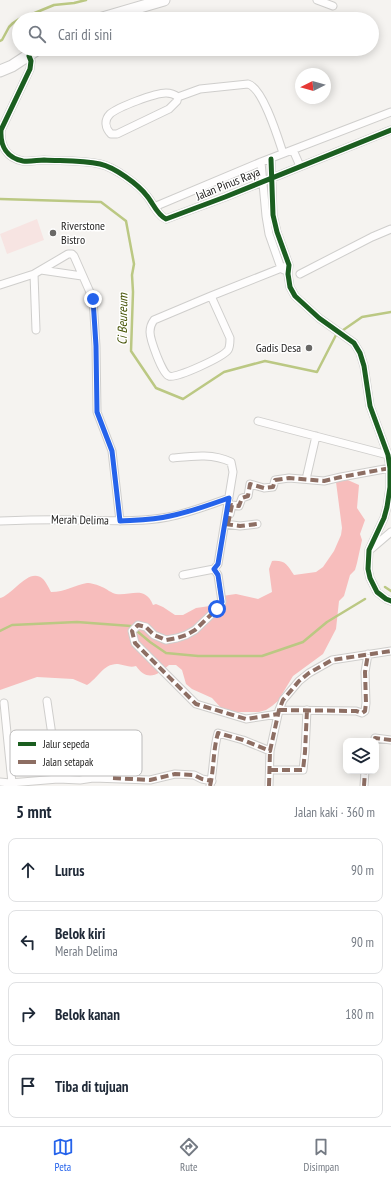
<!DOCTYPE html>
<html lang="id">
<meta charset="utf-8">
<style>
body{margin:0;font-family:"PT Sans Narrow",sans-serif;background:#f6f6f7;color:#1f2937}
.controls{position:absolute;right:12px;bottom:12px;display:grid;overflow:hidden;border-radius:8px;box-shadow:0 2px 10px #0003}
.controls button{width:36px;height:36px;display:grid;place-items:center;padding:0;border:0;border-bottom:1px solid #e0e1e3;background:#fff;color:#1f2937;font:20px sans-serif}
.compass{position:absolute;left:295px;top:68px;width:36px;height:36px;border-radius:50%;background:#fff;box-shadow:0 2px 10px #0003;rotate:265deg}
.stop{position:absolute;width:12px;height:12px;margin:-9px;border:3px solid #2563eb;border-radius:50%;background:#fff}
.stop.end{background:#2563eb;border-color:#fff;box-shadow:0 1px 4px #0008}
.list{margin:0;padding:0;list-style:none}
h2{display:flex;justify-content:space-between;align-items:center;height:52px;margin:0;padding:0 16px;font-size:17px}
h2 small{font-size:13px;font-weight:400;color:#747a83}
.list li{display:grid;grid-template-columns:26px 1fr auto;gap:12px;align-items:center;box-sizing:border-box;height:64px;margin:0 8px 8px;padding:0 8px;border:1px solid #e0e1e3;border-radius:8px}
.list b{display:block;font-size:15px;white-space:nowrap}
.list p{margin:0;font-size:13px;white-space:nowrap;color:#747a83}
.list em{font-size:13px;font-style:normal;color:#747a83}
.icon{flex:none;width:22px;height:22px;fill:none;stroke:currentColor;stroke-width:2;stroke-linecap:round;stroke-linejoin:round}
.map{position:relative;flex:none;width:391px;height:786px;overflow:hidden}
.search{position:absolute;background:#fff;box-shadow:0 2px 10px #0003;left:12px;right:12px;top:12px;height:44px;display:flex;align-items:center;gap:10px;box-sizing:border-box;padding:0 14px;border-radius:22px;color:#747a83;font-size:15px}
.sheet{height:340px;background:#fff}
nav{display:flex;justify-content:space-around;align-items:center;box-sizing:border-box;height:56px;border-top:1px solid #e0e1e3;background:#fff;font-size:11px;color:#747a83}
nav a{display:grid;justify-items:center;gap:2px}
nav .on{color:#2563eb}
.map>svg:first-child{display:block}
.green{fill:#f7e4e2}
.forest{fill:#f7bdbc}
.lines{fill:none;stroke-linecap:round;stroke-linejoin:round}
.stream{stroke:#bbc883;stroke-width:2.5}
.street-casing{stroke:#cfcecc;stroke-width:9}
.secondary-casing{stroke:#cfcecc;stroke-width:13}
.street{stroke:#fefdfd;stroke-width:7}
.secondary{stroke:#fefdfd;stroke-width:11}
.quiet{stroke:#8d6e63;stroke-width:4;stroke-dasharray:8 4;stroke-linecap:butt}
.cycleway-casing{stroke:#fff;stroke-width:8}
.cycleway{stroke:#1b5e20;stroke-width:5}
.route{stroke:#2563eb;stroke-width:5}
.poi-dot{fill:#696866;stroke:#fff;stroke-width:1.5}
.labels{text-anchor:middle;stroke-width:3;stroke-linejoin:round;paint-order:stroke}
.street-label{font-size:12px;fill:#1e1d1c;stroke:#fff}
.poi-label{font-size:12px;fill:#1e1d1c;stroke:#fff;text-anchor:start}
.water-label{font-size:13px;font-style:italic;fill:#424f01;stroke:#fff}
.key{fill:#fff;stroke:#bcbbbb;stroke-width:1}
.key-label{font-size:11px;fill:#1e1d1c}
</style>
<div class="map">
<svg width="391" height="786" viewBox="0 0 391 786">
<rect width="100%" height="100%" fill="#f5f3f0"/>
<path class="green" d="M37 219 44 240 7 254 0 234Z"/>
<path class="forest" d="M341 477 359 485 357 508 365 520 360 534 362 540 357 563 355 570 350 575 344 596 339 601 336 629 323 654 293 676 278 701 272 706 266 710 259 712H229L222 709 212 698 192 689 186 684 182 670 176 665H169C158 675 147 682 136 666 130 668 124 665 118 664 104 663 98 678 87 685L73 679 37 677 0 690V598C13 595 29 566 43 579 46 582 49 588 51 592 65 592 75 585 87 583 91 583 98 585 102 587 107 589 111 593 116 594 131 596 145 585 153 605L156 604 163 607 175 615H183L196 608 210 606 222 596 236 594 258 599 272 592 269 569 272 561C286 560 287 565 294 575L316 572 323 567 334 551 341 535 342 528 336 482Z"/>
<g class="lines">
<path class="stream" d="M20 19 54 5 74 3 86 0
M0 41 2 40 9 27 13 23 19 19
M0 199 101 202 126 221 134 264 132 275 133 292 131 351 156 388 183 399 224 372 265 361 317 372 336 335 362 317 391 312
M385 587 391 591
M0 631 12 625 77 622 131 626 150 642 166 653 198 656H262L303 642 327 622 365 599"/>
<defs>
<path id="street" d="M317 0 333 6
M29 56 31 61 30 69 1 130C0 146 7 158 23 161 30 162 38 160 44 160 62 161 82 160 100 164 114 167 138 184 147 196 153 203 157 215 166 219L225 197 391 130
M178 97C174 94 171 93 166 93 155 93 118 107 110 114 104 120 105 128 111 134H117L169 109 177 101 178 97 200 89 248 84C263 88 278 138 283 153
M293 150 300 166
M271 159 273 215 277 232 289 265 288 274 290 287 295 296 319 318 354 343 360 353 364 366 370 406 388 455 390 468V487L387 507 384 518 369 550 368 569 370 578 377 592 386 599 391 601
M261 162 266 216 269 234 281 268 284 270
M154 207 261 162 391 112
M41 270 82 276
M34 274 36 330
M300 274 372 237 391 229
M0 285 34 274 68 254H72L74 256 93 299 96 346 97 412 112 451 120 521
M211 296 230 338C230 342 230 347 228 350 223 357 176 379 169 376 162 374 150 339 150 332 150 327 151 324 154 320L211 296 289 265
M258 421 388 455
M173 458C192 456 213 453 231 462L233 472 218 564 214 569 183 575
M307 475 316 436
M230 514 232 505 239 506 242 498 248 496 250 484 264 488 273 487 275 480 289 478 324 481 341 477 390 468
M0 521C24 520 49 519 73 520 105 520 137 523 168 517 189 513 209 505 229 498
M225 524 240 526 257 524
M371 549 391 532
M214 569 218 575 222 602 217 609 195 630 186 635 177 638 166 640 154 635 146 627 138 625 132 631 135 643 196 704 246 719 278 714
M47 701 53 742 58 766V779
M4 703 12 783
M279 710 356 711 362 713 365 711 366 703 365 672 368 654
M375 741V738L391 740
M270 770H303L305 752 307 710
M0 782 10 783 58 779 80 780 93 778 150 780 175 774 194 775 202 779 212 781
M210 786C214 769 213 750 218 733L243 740 270 751 279 710 283 700 299 681 309 673 332 660 391 651
M269 786 270 751
M364 786 365 771"/>
<path id="secondary" d="M99 19 164 0
M0 71 12 66 38 49"/>
</defs>
<use href="#street" class="street-casing"/>
<use href="#secondary" class="secondary-casing"/>
<use href="#street" class="street"/>
<use href="#secondary" class="secondary"/>
<path class="quiet" d="M225 524 240 526 257 524
M228 524 232 505 239 506 242 498 248 496 250 484 264 488 273 487 275 480 289 478 324 481 341 477 390 468
M214 569 218 575 222 602 217 609 195 630 186 635 177 638 166 640 154 635 146 627 138 625 132 631 135 643 196 704 246 719 278 714
M279 710 356 711 362 713 365 711 366 703 365 672 368 654
M375 741V738L391 740
M270 770H303L305 752 307 710
M113 778 150 780 175 774 194 775 202 779 212 781
M210 786C214 769 213 750 218 733L243 740 270 751 279 710 283 700 299 681 309 673 332 660 391 651
M269 786 270 751
M364 786 365 771"/>
<defs>
<path id="cycleway" d="M29 56 31 61 30 69 1 130C0 146 7 158 23 161 30 162 38 160 44 160 62 161 82 160 100 164 114 167 138 184 147 196 153 203 157 215 166 219L225 197 391 130
M271 159 273 215 277 232 289 265 288 274 290 287 295 296 319 318 354 343 360 353 364 366 370 406 388 455 390 468V487L387 507 384 518 369 550 368 569 370 578 377 592 386 599 391 601"/>
</defs>
<use href="#cycleway" class="cycleway-casing"/>
<use href="#cycleway" class="cycleway"/>
</g>
<g class="lines">
<path class="route" d="M93 299 96 346 97 412 112 451 120 521C137 520 154 520 170 516 190 512 209 505 229 498L218 564 214 569 218 575 222 602 217 609"/>
</g>
<g class="poi-dot">
<circle cx="53" cy="233" r="4"/>
<circle cx="309" cy="348" r="4"/>
</g>
<g class="labels">
<g class="street-label">
<text transform="translate(228 184) rotate(-22)" y="4">Jalan Pinus Raya</text>
<text transform="translate(80 520) rotate(1)" y="4">Merah Delima</text>
</g>
<g class="poi-label">
<text x="61" y="230">Riverstone<tspan x="61" dy="14">Bistro</tspan></text>
<text x="301" y="352" text-anchor="end">Gadis Desa</text>
</g>
<g class="water-label">
<text transform="translate(122 319) rotate(-89)" y="5">Ci Beureum</text>
</g>
</g>
<rect x="10" y="730" width="132" height="46" rx="6" class="key"/>
<rect x="18" y="742" width="18" height="4" fill="#1b5e20"/>
<rect x="18" y="760" width="18" height="4" fill="#8d6e63"/>
<g class="key-label">
<text x="43" y="748">Jalur sepeda</text>
<text x="43" y="766">Jalan setapak</text>
</g>
</svg>
<div class="controls">
<button><svg class="icon" aria-label="layers" viewBox="0 0 24 24"><path d="M12 4l9 5-9 5-9-5zM3 14l9 5 9-5"/></svg></button>
</div>
<svg class="compass" viewBox="-18 -18 36 36"><path d="M0-13l5 13h-10z" fill="#e53935"/><path d="M0 13l5-13h-10z" fill="#747a83"/></svg>
<div class="stop" style="left:217px;top:609px"></div>
<div class="stop end" style="left:93px;top:299px"></div>
<div class="search"><svg class="icon" aria-label="search" viewBox="0 0 24 24"><circle cx="10" cy="10" r="6"/><path d="M15 15l6 6"/></svg>Cari di sini</div>
</div>
<section class="sheet">
<h2>5 mnt<small>Jalan kaki · 360 m</small></h2>
<ul class="list">
<li><svg class="icon" aria-label="ahead" viewBox="0 0 24 24"><path d="M12 20V5M6 11l6-6 6 6"/></svg><div><b>Lurus</b></div><em>90 m</em></li>
<li><svg class="icon" aria-label="left" viewBox="0 0 24 24"><path d="M17 20v-9H6M10 6l-5 5 5 5"/></svg><div><b>Belok kiri</b><p>Merah Delima</p></div><em>90 m</em></li>
<li><svg class="icon" aria-label="right" viewBox="0 0 24 24"><path d="M7 20v-9h11M14 6l5 5-5 5"/></svg><div><b>Belok kanan</b></div><em>180 m</em></li>
<li><svg class="icon" aria-label="arrive" viewBox="0 0 24 24"><path d="M6 21V4h12l-3 4 3 4H6"/></svg><div><b>Tiba di tujuan</b></div></li>
</ul>
</section>
<nav>
<a class="on"><svg class="icon" aria-label="map" viewBox="0 0 24 24"><path d="M3 6l6-2 6 2 6-2v14l-6 2-6-2-6 2zM9 4v14M15 6v14"/></svg>Peta</a>
<a><svg class="icon" aria-label="directions" viewBox="0 0 24 24"><path d="M12 3l9 9-9 9-9-9zM9 14v-3h6M13 9l2 2-2 2"/></svg>Rute</a>
<a><svg class="icon" aria-label="saved" viewBox="0 0 24 24"><path d="M7 4h10v16l-5-4-5 4z"/></svg>Disimpan</a>
</nav>
